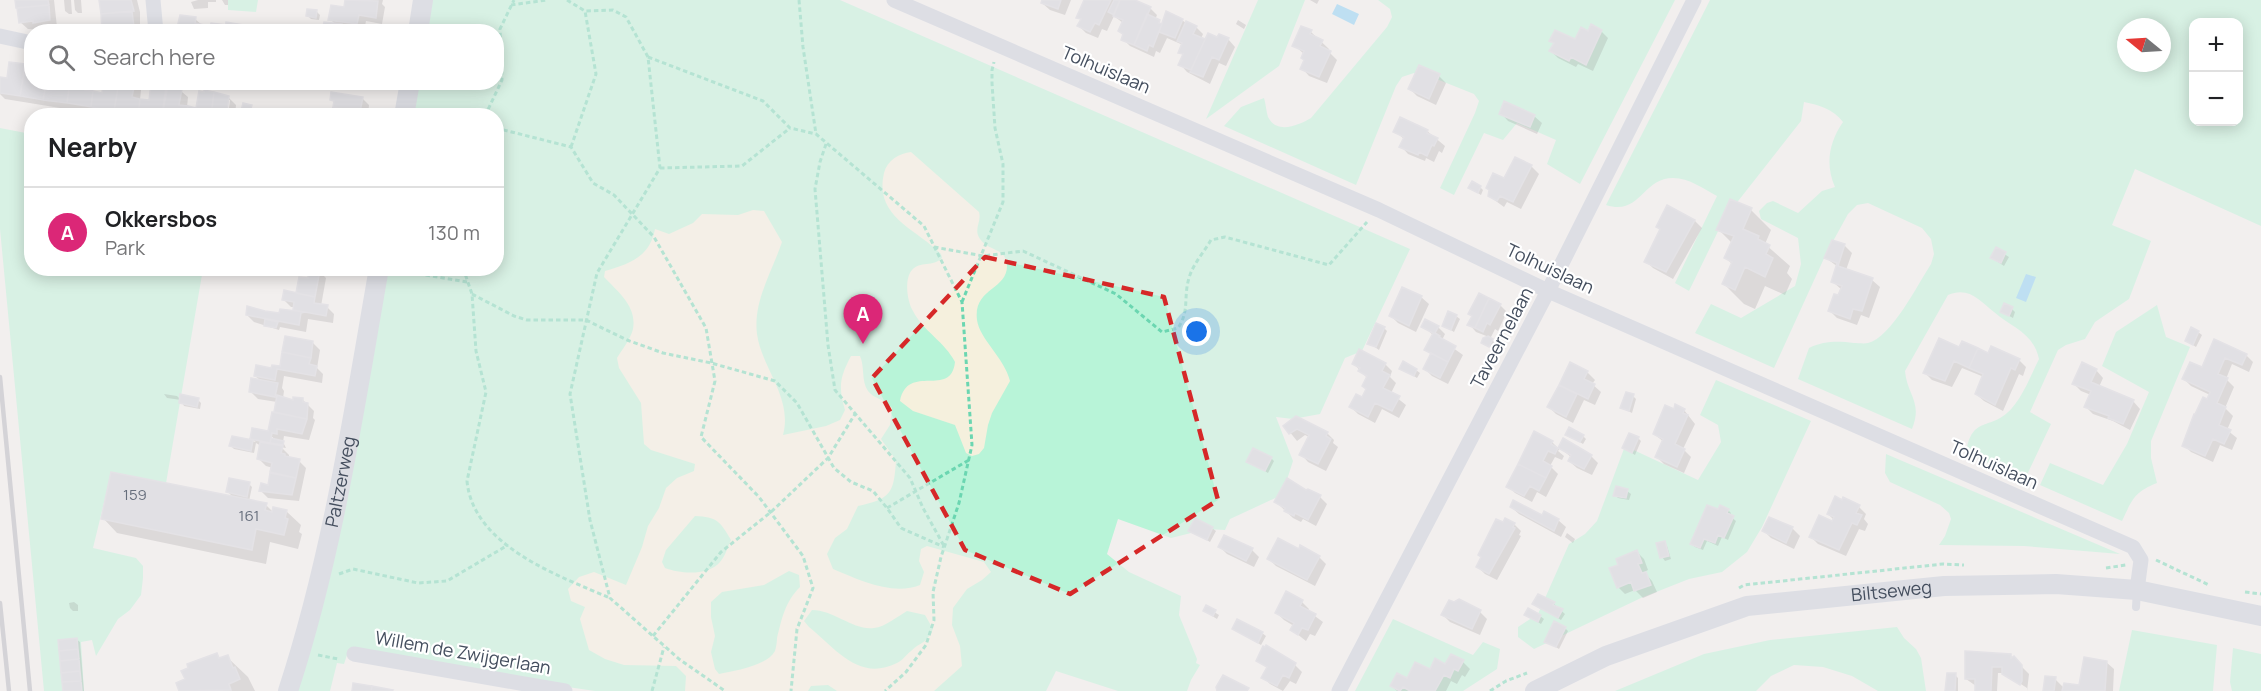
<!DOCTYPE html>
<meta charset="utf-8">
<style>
body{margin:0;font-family:Manrope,sans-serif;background:#f2f2f2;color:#202124}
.controls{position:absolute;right:18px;top:18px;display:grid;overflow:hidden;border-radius:12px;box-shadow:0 3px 15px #0003}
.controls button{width:54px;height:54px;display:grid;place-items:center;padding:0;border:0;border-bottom:2px solid #e0e0e0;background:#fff;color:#202124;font:30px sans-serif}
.compass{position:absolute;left:2117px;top:18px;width:54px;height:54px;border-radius:50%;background:#fff;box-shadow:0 3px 15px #0003;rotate:288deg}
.you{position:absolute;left:1197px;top:332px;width:21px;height:21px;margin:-15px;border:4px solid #fff;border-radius:50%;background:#1a73e8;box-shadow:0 0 0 9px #1a73e833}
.badge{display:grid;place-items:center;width:39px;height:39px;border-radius:50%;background:#db2777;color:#fff;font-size:20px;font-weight:700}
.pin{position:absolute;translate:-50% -50px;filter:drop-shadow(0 2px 3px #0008)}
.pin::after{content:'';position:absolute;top:32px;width:21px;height:18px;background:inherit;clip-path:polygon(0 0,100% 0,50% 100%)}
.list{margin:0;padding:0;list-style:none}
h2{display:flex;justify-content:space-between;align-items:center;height:78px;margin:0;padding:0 24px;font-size:26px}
h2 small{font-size:20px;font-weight:400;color:#757577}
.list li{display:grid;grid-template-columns:39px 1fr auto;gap:18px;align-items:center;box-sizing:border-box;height:90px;padding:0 24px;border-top:2px solid #e0e0e0}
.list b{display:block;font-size:22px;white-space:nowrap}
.list p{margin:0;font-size:20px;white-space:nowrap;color:#757577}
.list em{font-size:20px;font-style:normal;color:#757577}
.icon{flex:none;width:33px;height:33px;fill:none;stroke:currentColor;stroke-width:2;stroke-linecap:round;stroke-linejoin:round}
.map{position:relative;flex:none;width:2261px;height:691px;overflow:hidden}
.search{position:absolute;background:#fff;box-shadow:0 3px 15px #0003;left:24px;top:24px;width:480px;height:66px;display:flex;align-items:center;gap:15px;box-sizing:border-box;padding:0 21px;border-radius:24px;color:#757577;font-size:22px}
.panel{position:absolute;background:#fff;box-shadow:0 3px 15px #0003;left:24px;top:108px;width:480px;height:168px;border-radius:24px}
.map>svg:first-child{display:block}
.green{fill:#b8f4d8;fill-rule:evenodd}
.sand{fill:#f5f0dd;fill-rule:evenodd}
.water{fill:#7fcdf7}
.shadow{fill:#0003;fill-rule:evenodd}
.building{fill:#cdcfd7;stroke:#d2d3db;stroke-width:1.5}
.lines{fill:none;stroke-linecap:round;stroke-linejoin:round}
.path{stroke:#6bd6b1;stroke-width:3;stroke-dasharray:4.5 3;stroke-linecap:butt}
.service{stroke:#c3cbd8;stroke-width:8}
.minor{stroke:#c3cbd8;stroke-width:15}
.tertiary{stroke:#c3cbd8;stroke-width:20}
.rail{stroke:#b0b2ba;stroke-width:4.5}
.marked{fill:none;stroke:#d62828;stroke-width:4.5;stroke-dasharray:12 8;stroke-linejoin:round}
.labels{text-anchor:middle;stroke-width:4.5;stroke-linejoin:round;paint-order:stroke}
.number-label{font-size:15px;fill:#666e7c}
.street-label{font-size:18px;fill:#444e5e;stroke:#fff}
</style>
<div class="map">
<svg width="2261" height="691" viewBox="0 0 2261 691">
<rect width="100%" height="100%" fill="#f2efee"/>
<path class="green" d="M228 0H258L256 12 228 10Z
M428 0H840L1410 249 1362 351 1345 358 1320 414 1293 419 1276 417 1293 461 1282 495 1230 519 1225 530 1207 529 1171 538 1118 519 1107 554 1129 572 1181 596 1179 615 1197 659 1196 663 1200 665 1191 680 1187 691H1118L1056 671 1046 691H595L347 655 344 664 337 663 330 691H295L382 269 496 268V116L408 115 414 83 496 82V32L422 31Z
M1258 0H1305L1279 66 1206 119Z
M1378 0H1675L1580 184 1547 164 1556 140 1517 123 1503 140 1484 133 1454 195 1440 188 1475 113 1479 101 1474 94 1429 76 1414 73 1402 77 1396 86 1356 185 1224 126 1241 107 1264 98C1266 104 1266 111 1268 117 1277 135 1299 125 1311 118L1387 27 1392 17 1390 9Z
M1710 0H2261V226L2135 169 2112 225 2151 241 2129 299 2095 322 2085 339 2066 345 2058 350 2030 412 2051 424 2025 479 1966 453C1972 414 1991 432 2012 408 2024 394 2031 375 2039 359 2033 332 2012 328 1994 312 1980 301 1969 286 1948 295L1905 371C1907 395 1923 402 1912 429L1798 379 1809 348C1824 341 1837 341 1854 343 1858 343 1864 344 1868 343 1891 338 1918 284 1931 264L1934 254 1931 239 1922 228 1868 203 1857 205 1848 214 1826 254 1774 368 1695 333 1711 304 1741 318 1795 286 1801 264 1798 238 1761 219 1759 211 1767 203 1773 201 1798 213 1822 191 1835 187C1825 165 1829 142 1843 122 1833 109 1819 105 1804 102L1801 121 1724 219 1689 291 1675 283 1717 196C1704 189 1689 178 1673 178 1642 178 1641 216 1606 205ZM2194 22H2238V122H2194ZM2126 27H2162V63H2126Z
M0 128 31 134 32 268 203 269 165 489 110 478 93 548 136 558 143 566V578L141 595 130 610 118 619 96 656 92 640 81 642 84 691H44L0 229Z
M2157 305 2166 337 2190 347 2151 441V458L2157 483C2134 492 2132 500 2122 521L2040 485 2050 463 2103 485 2127 444 2149 392 2102 366 2116 332Z
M1716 380 1811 421 1762 527 1747 552 1722 572 1689 579 1641 598 1534 649 1518 637V627L1538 614 1569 544 1585 534 1597 521 1625 446 1698 480 1721 442 1718 425 1700 415Z
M1886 454 2120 554 2024 546 1939 545 1945 536 1951 519 1949 513 1940 505 1890 482 1885 473Z
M1393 619 1473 655 1483 642 1500 649 1497 669 1463 691H1355Z
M1897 627 1904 638 1916 649 1921 658 1926 691H1878L1852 676 1823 667 1794 665 1771 676 1756 691H1615L1704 654 1770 640Z
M2132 630 2217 645 2213 691H2119Z
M2233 648 2261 654V691H2232L2230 682Z"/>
<path class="sand" d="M911 152 979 212C982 222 973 229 980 239 989 252 1006 247 1007 266 1007 290 973 288 977 320 980 340 1004 357 1010 381L992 413 988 425 984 448 979 454 972 456 966 453 955 425 913 411 900 401C908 362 951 399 955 362 945 342 923 331 913 311 907 301 904 279 912 270 920 261 933 267 942 258L941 254C915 228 874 217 884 173 887 160 900 153 911 152Z
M753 210 764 211 782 242C772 272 753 301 757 334 762 369 793 398 783 435L826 426 840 420 845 410C838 386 840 377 851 356H860C865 367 861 381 868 391 874 399 883 398 892 408L890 425 881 439 896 460C894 493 891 499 858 506L847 529 835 538 827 554 833 569C859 580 893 596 920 585L924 572 919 561 921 549 927 546 984 562 991 572 982 580 967 589 953 608 952 625 960 646 962 666 934 691H837L828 685 811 686 808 691H685L686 676 676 666 624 665 605 659 589 650 580 619 585 607 571 601 568 589 579 577 594 572 626 585 642 547 648 526 659 508 666 488 677 478 694 471 695 464 651 450 644 444 641 403 619 368 617 358C622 350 631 338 633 329 637 306 618 292 604 277L605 271C629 264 650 257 655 229L669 234 693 223 702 214 738 215ZM695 516C717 517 720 521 731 540 728 546 725 557 720 562 708 576 681 574 665 568L662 562 666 550ZM789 571 799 575 800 587C785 602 782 618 777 638 777 642 776 648 775 651 767 666 734 671 719 674L715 669 711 652 715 636 711 617V602L722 592 764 585ZM812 610C834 610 854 631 874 628 885 627 898 616 907 611L925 615 933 629C924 646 923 640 911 651 906 655 902 661 897 663 859 682 836 649 809 627L804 621Z"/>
<path class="water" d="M1337 4 1359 14 1354 25 1332 14Z
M2026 274 2036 277 2026 302 2016 298Z"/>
<path class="shadow" d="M54 0 57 27 41 30 28 29 20 22 17 1Z
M64 0H71L72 14H69L65 11Z
M74 0H81L82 13H78L75 10Z
M107 0H137L140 12V32H104Z
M198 0H216V2H208V8L194 9 191 2Z
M222 0H228V5H225Z
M346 0H383L382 4 385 7 382 24 366 21 364 31 342 27 347 32H325L324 30 336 25 330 19 345 9Z
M1044 0H1071L1065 15 1050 10 1042 3Z
M1087 0H1127L1150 8 1157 15 1155 20 1162 24 1182 20 1187 24 1196 27 1203 34 1201 39 1206 41 1228 39 1235 47 1226 66 1219 63 1210 84 1187 72 1180 64 1184 56 1180 52 1183 45 1167 38 1160 53 1156 51 1154 57 1130 46 1123 39 1124 36 1119 31 1123 23 1114 16 1107 31 1102 29 1098 38 1086 33 1079 26 1082 21 1078 17Z
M1310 0H1319L1317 4Z
M317 12 320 15 319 20 311 19 308 16Z
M195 19 202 25 249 27 253 32H179Z
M1238 20 1246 25 1244 29 1236 24Z
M1601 31 1608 38 1593 71 1578 64 1576 67 1558 58 1551 51 1555 44 1551 41H1576L1589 33Z
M1311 32 1329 49 1328 51 1337 60 1327 83 1309 76 1302 68 1305 60 1304 54 1294 45Z
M11 63 26 66 32 82H36L35 90H38L39 82H45V85L56 87V82H94L92 93 103 94 134 83 141 90 140 100 150 102 152 85 176 87 188 97 187 107 198 109 229 98 236 105 235 116H228L230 100H227L225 116H109L5 99 0 94V80L8 79Z
M1439 76 1446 83 1436 105 1417 96 1409 88Z
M307 82H336L331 83 330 87Z
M362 98 369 105 368 116H332L335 103 331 99Z
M251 107 254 110 253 116H243Z
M1501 113 1534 116 1542 123 1537 134 1508 121Z
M1395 131H1427L1445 146 1442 153 1439 151 1434 162 1426 158 1425 161 1408 154 1401 146 1404 139Z
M1516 159 1531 166 1539 174 1521 209 1507 202 1504 207 1489 196 1505 180Z
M1480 187 1483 190 1481 195 1470 188Z
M1668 207 1695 221 1702 228 1673 279 1653 268 1646 261 1662 230Z
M1751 210 1771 230 1765 244 1790 266 1787 273 1792 279 1785 295 1765 286 1755 309 1744 304 1724 284 1732 264 1726 258 1732 243 1718 229Z
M1833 242 1845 246 1852 253 1846 270 1872 280 1880 287 1869 318 1861 315 1857 325 1837 318 1830 311 1842 290 1833 282 1838 267 1826 258Z
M1996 249 2009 257 2004 266 1992 258Z
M319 271 326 278 321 306 327 307 334 314 333 323 308 319 306 332 280 327 279 330 254 322 247 315 265 313 294 314 295 307H291L283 299 297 294 309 280Z
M1421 297 1429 304 1416 332 1398 323 1391 316Z
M1500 305 1507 312 1498 331 1495 329 1490 339 1496 343 1493 349 1483 343 1489 337 1476 332 1469 324Z
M2012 309 2015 312 2013 318 2002 312Z
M1456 316 1460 319 1454 332 1443 325Z
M1423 326 1438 327 1445 334 1442 340 1463 355 1448 384 1432 376 1425 369 1432 355 1426 350 1433 335Z
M1384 328 1387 331 1379 350 1369 343Z
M2198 332 2202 335 2196 347 2187 341Z
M2214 341 2246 355 2253 362 2249 372 2232 364 2226 379 2234 387 2225 408 2233 416 2227 430 2237 438 2232 450 2220 445 2213 462 2191 452 2184 445 2210 395 2191 386 2184 379 2202 369Z
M313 343 320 350 317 368 323 374 322 383 284 376 282 388 284 391 283 398 294 402 303 400 314 411 313 418 315 420 309 440 284 436 283 442 286 448 281 447 289 455V458L299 461 306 468 299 501 268 498 261 491 269 486 273 468 266 466 259 459 261 446 256 443 254 453 234 449 231 446 233 437 256 442 251 438 269 433 277 402 258 399 250 391 261 381 255 376 281 368ZM270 437H273L270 450H268Z
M1960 349 2019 360 2026 367 2023 376 2019 374 2003 411 1984 401 1976 394 1984 377 1962 368 1952 387 1932 380 1925 373Z
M1353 363 1385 364 1392 371 1390 377 1396 383 1391 393 1406 405 1399 418 1382 409 1375 423 1358 414 1351 407 1363 399 1367 390V378Z
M1571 364 1587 372 1595 380 1592 384 1601 392 1595 405 1584 400 1573 423 1556 414 1549 407Z
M1401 368 1416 370 1420 373 1417 378Z
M2096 370 2103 378 2099 387 2133 401 2140 409 2130 430 2113 421 2093 414 2086 407 2091 395 2081 391 2074 384Z
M164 394 177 396 181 400H198L201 403 200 409 184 406 181 400 167 398Z
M1633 396 1636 399 1632 413 1622 408Z
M1684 410 1695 424 1683 449 1691 457 1684 473 1664 464 1657 457 1664 442 1654 434 1674 411Z
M1285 426 1327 433 1334 440 1333 443 1338 447 1326 471 1308 462 1301 454 1309 437 1305 435 1297 441Z
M1567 434 1583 436 1586 439 1583 444Z
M1638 438 1641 441 1635 455 1624 448Z
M1564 440 1591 456 1598 463 1592 475 1577 468 1569 461 1571 457 1560 448 1558 451 1564 456 1562 460 1555 457 1550 466 1558 474 1546 497 1537 492 1532 502 1515 493 1508 486 1552 442 1559 449Z
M1271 458 1274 461 1268 473 1248 461Z
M249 484 252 487 249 501 266 505 273 512 286 511 301 525 299 532 302 534 298 549 270 542 266 564 117 533 103 518 234 498 228 492Z
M1627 491 1631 494 1629 500 1618 498 1615 495Z
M1307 492 1320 497 1327 504 1316 526 1303 519 1301 522 1293 518 1276 502Z
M1511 507 1558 520 1566 527 1561 537 1519 514Z
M1859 507 1866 514 1864 519 1868 524 1865 531 1859 529 1846 556 1818 544 1811 537 1833 523 1834 520 1828 514Z
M1728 510 1731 513 1730 516 1736 521 1728 540 1722 537 1718 546 1707 541 1703 550 1695 547 1692 544 1719 511Z
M1769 519 1792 528 1800 536 1794 549 1771 538 1764 531Z
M1504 524H1514L1521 531 1519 535 1521 536 1497 580 1485 574 1478 567Z
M1212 528 1216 531 1210 542 1190 530Z
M1567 533 1575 539 1573 543 1565 537Z
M1664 542 1667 546 1671 559 1665 561 1662 557Z
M1220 547 1252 550 1259 557 1254 567 1227 554Z
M1299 551 1319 557 1326 564 1315 586 1276 566 1269 559Z
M1637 552 1644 559 1648 570 1644 572 1645 573 1652 581 1657 592 1643 598 1635 590 1625 594 1618 587 1620 566Z
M74 602 78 605V611H73L70 608 69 603Z
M1302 602 1309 609 1308 611 1323 622 1315 636 1310 634 1306 641 1292 630 1294 626 1284 620 1277 613Z
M1534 604H1554L1565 614 1561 620Z
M1206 607 1219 615 1217 619 1204 611Z
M1480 612 1487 619 1480 635 1450 622 1443 615Z
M1526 615 1540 616 1544 619 1541 624Z
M1565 628 1568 631 1559 649 1546 641Z
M1234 629 1262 633 1266 636 1261 645Z
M76 639 80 642 84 691H64Z
M216 655 221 659 227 657 248 677 255 691H180L178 684 186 680Z
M2010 655 2029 674 2027 691V688L2004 673H1998L1997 691H1977L1976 686 1966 679Z
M1258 660 1295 665 1302 672 1296 684 1290 681 1283 691 1270 684 1263 677 1268 669Z
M1463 662 1470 669 1465 677 1462 675 1457 684 1451 681 1446 691H1397L1392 686Z
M2106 662 2114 669 2113 691H2045L2055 679 2064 688 2081 687Z
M1955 675 1958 678V691H1947Z"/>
<path class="building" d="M15 0H48L49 5 16 8Z
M99 0H131L134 11 101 14Z
M345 0 378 1 376 18 359 15 357 24 328 20 331 5 344 7Z
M1042 0H1061L1058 9 1041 3Z
M1084 0H1111L1099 25 1095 23 1090 32 1077 26 1081 19 1076 18Z
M1114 0H1120L1114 15 1108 12Z
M1120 0H1135L1151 7 1134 45 1121 40 1123 34 1118 31 1123 20 1113 16Z
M49 5 50 20 33 23V21L19 23 17 8Z
M307 9 317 10 316 18 306 16Z
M132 11 134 27 119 28 120 32H102L101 14Z
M1166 11 1183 19 1175 38 1159 32Z
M1147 14 1160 20 1159 23 1162 24 1153 47 1149 45 1147 51 1134 45Z
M180 15 196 17 194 32H176Z
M1186 21 1197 26 1193 34 1205 39 1208 33 1191 70 1178 65 1183 54 1178 53 1182 43 1177 41Z
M226 22 250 26 249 32H225Z
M324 22 342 24 341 32 322 31Z
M195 23 210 26 209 32H194Z
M211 23 226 25 225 32H209Z
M1591 24 1602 30 1586 65 1571 57 1569 61 1549 51 1554 43 1549 41 1555 30 1575 39 1581 27 1588 31Z
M1301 26 1312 30 1310 34 1323 40 1320 46 1331 51 1319 77 1300 69 1304 60 1301 58 1304 51 1292 46Z
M1208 33 1217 37 1219 34 1229 38 1219 60 1212 57 1203 77 1190 72Z
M9 62 25 64 20 96 0 93V77L7 78Z
M26 62 32 63V82L46 84 43 100 20 96Z
M1419 65 1440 74 1429 99 1408 89Z
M55 82H70L67 103 43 100 46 84 54 85Z
M70 82H86L85 90 93 91 91 107 67 103Z
M103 82H119L114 111 91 107 93 91 102 93Z
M119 82H135L132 97 140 99 138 115 114 111Z
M151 84 166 86 162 116 138 115 140 99 149 100Z
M168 85 182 89 179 105 188 106 186 116H162Z
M204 90 214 92 211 116H186L188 106 196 108 199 91 204 92Z
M214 92 229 96 227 112 235 113 234 116H211Z
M331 92 363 97 360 112 333 107 334 101 330 100Z
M1504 101 1535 115 1530 127 1499 114Z
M243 103 252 105 249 116 240 115Z
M333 107 360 112V116H329Z
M1400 117 1428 130 1427 133 1438 138 1434 146 1432 145 1427 156 1419 152 1418 155 1399 147 1404 137 1393 132Z
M1515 157 1532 165 1513 202 1500 196 1497 201 1488 196 1489 190 1486 188 1493 173 1504 178Z
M1472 181 1481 186 1478 193 1468 188Z
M1730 199 1752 208 1743 229 1759 236 1758 239 1770 245 1766 254 1773 258 1765 277 1745 267 1735 290 1722 284 1732 262 1724 258 1734 236 1716 230Z
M1667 205 1695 220 1666 272 1644 262 1660 229 1656 227Z
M1832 240 1845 244 1838 266 1873 278 1862 311 1853 309 1850 319 1828 311 1834 294 1838 295 1842 286 1831 282 1837 263 1824 258Z
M1996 247 2006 252 2001 263 1990 258Z
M309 268 320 270 315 297 296 293 299 277 308 278Z
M1402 287 1422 296 1409 326 1389 316Z
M284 290 315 297 314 303 328 305 326 316 293 310 294 302 282 300Z
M1479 293 1489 298 1475 328 1467 325 1472 316 1468 314Z
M1489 298 1501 304 1490 325 1487 323 1483 332 1475 328Z
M2004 303 2013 307 2009 316 2000 312Z
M247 306 265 311 279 313 280 309 305 312 301 313 299 325 246 315Z
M1448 311 1457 315 1451 330 1442 326Z
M265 319 278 322 276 328 264 326Z
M1425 319 1439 326 1435 333 1440 336 1439 337 1456 346 1448 362 1424 350 1433 333 1421 327Z
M1376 323 1385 327 1376 347 1367 344Z
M2191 327 2199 331 2193 345 2185 341Z
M285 336 313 341 311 358 282 352Z
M1488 336 1493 339 1489 347 1481 343 1483 338Z
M1939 338 1959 347 1962 341 1978 348 1969 368 1954 361 1945 381 1923 373Z
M2214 339 2247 354 2242 365 2225 358 2218 374 2228 378 2217 403 2226 407 2219 425 2231 430 2224 444 2213 439 2205 456 2182 446 2194 414H2195L2203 397 2207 399 2210 392 2182 379 2190 362 2202 367Z
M1991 346 2020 359 2015 370 2011 368 1995 405 1975 394 1983 374 1969 368 1978 348 1988 353Z
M1359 349 1386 363 1382 371 1390 375 1383 388 1400 396 1392 411 1375 403 1368 417 1349 407 1356 394 1362 397 1366 389 1362 386 1367 376 1358 371 1360 368 1352 364Z
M282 352 311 358 309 364 317 366 315 376 277 369 275 380 254 376 256 365 271 368 272 365 280 366Z
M1431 353 1448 362 1440 378 1423 369Z
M1403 361 1417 369 1414 376 1399 369Z
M1570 362 1588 371 1584 379 1595 384 1588 399 1559 385Z
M2082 362 2097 369 2091 382 2134 400 2123 424 2108 418 2109 416 2084 407 2091 391 2072 384Z
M251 378 278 383 275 397 249 392Z
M1559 385 1577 394 1566 417 1547 407Z
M1626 392 1634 394 1629 411 1620 408Z
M180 394 199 398 197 407 179 403Z
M277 395 293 400V397L303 398V402L308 403 307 419 274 412Z
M1675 404 1685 409 1683 413 1688 415 1675 444 1685 449 1677 467 1655 457 1663 439 1653 434 1665 405 1674 409Z
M272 412 307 419 302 434 277 429V434L272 433 270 443 250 439 252 428 268 431Z
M1296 416 1328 432 1326 436 1331 439 1318 464 1299 455 1309 435 1297 429 1289 434 1283 426Z
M1569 427 1584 435 1580 442 1565 435Z
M1534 431 1553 441 1551 444 1558 448 1555 454 1548 451 1543 461 1552 466 1546 478 1518 464Z
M1629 433 1639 437 1632 453 1622 448Z
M232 436 253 440 251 451 229 446Z
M271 438 284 441 283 445 270 443Z
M1563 438 1592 455 1584 469 1568 461 1571 455 1558 448Z
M260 442 283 446 281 453 285 454V456L300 459 296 478 270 472 272 463 257 459Z
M1253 448 1272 457 1265 471 1246 462Z
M1518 464 1546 478 1539 491 1530 486 1524 496 1506 487Z
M111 472 267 503 265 510 272 512 273 507 287 510 285 518 288 519 284 535 256 529 252 550 101 519Z
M270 473 296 478 292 495 259 491 261 483 268 485Z
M229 478 250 482 247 497 226 492Z
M1287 478 1306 490 1308 489 1321 495 1308 520 1295 513 1294 516 1284 511 1285 508 1274 502Z
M1616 486 1628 489 1626 498 1613 496Z
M1835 496 1842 500 1843 497 1860 505 1856 513 1862 515 1857 525 1852 523 1839 550 1809 537 1819 515 1832 521 1834 517 1827 514Z
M1513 500 1542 515 1544 511 1559 519 1554 531 1510 507Z
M1707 505 1718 509 1720 505 1729 509 1727 513 1734 516 1724 538 1718 535 1715 543 1704 539 1700 548 1690 544Z
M1769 517 1793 527 1786 543 1762 531Z
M1195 518 1213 527 1207 540 1188 531Z
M1505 518 1515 523 1513 527 1515 528 1489 574 1476 567 1481 557 1478 555 1496 519 1503 522Z
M1224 535 1253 548 1246 561 1218 547Z
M1278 538 1299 549 1300 545 1320 556 1307 580 1267 559Z
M1665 541 1669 556 1660 558 1656 543Z
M1637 550 1642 563 1638 564 1642 573 1646 572 1651 585 1634 591 1631 582 1617 588 1609 568 1618 565 1616 559Z
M1286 591 1303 600 1300 606 1316 614 1308 630 1302 628 1298 635 1290 630 1294 623 1275 613Z
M1538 594 1555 602 1553 605 1563 609 1558 618 1532 604Z
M1459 599 1481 610 1472 629 1441 615 1449 600 1454 602Z
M1206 605 1216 610 1213 616 1203 611Z
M1528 608 1541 615 1538 622 1524 615Z
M1237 619 1263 632 1258 643 1232 629Z
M1554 621 1566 627 1556 647 1544 642Z
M77 638 78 649 59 651 58 640Z
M1266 645 1296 663 1289 678 1283 675 1277 686 1261 678 1267 667 1256 661 1263 646 1265 647Z
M78 649 79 659 60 661 59 651Z
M1965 651 2011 654V658L2014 656 2022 665V681L2020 685 2002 674V667H1992L1991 691H1975V679H1965Z
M217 653 219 658 228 655 233 668 235 667 240 679 229 684 231 690 179 691 176 683 185 679 181 671 188 668 187 664Z
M1451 654 1464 660 1458 671 1454 669 1450 678 1444 675 1435 691H1410L1403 687 1400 691 1390 686 1397 673 1407 678 1415 662 1430 669 1435 658 1445 664Z
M2084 657 2107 661 2105 691H2062L2064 683 2079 685Z
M79 659 80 671 61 673 60 661Z
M80 671 81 681 62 682 61 673Z
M1947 673H1956L1955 691H1945Z
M1223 675 1249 688 1247 691H1217L1216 687Z
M2045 676 2056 677 2054 691H2043Z
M81 681 82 691H63L62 682Z
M353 683 372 686 371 691H352Z
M372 686 393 690 392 691H371Z"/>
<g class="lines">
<path class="path" d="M567 0 585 11 613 10 626 17 648 57 660 168 597 273 570 394 590 520 610 598 679 659 725 691
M799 0 803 47 816 134
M511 5 547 0
M648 57 763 101 790 128 816 134 924 226 962 302 972 445 959 503 941 557 933 592 934 620 926 645 906 672 885 691
M485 116 502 80 500 29 514 0
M496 128 571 147 593 183 614 195 654 237 706 328 715 381 701 437 759 497 803 556 813 588 797 629 791 691
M826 144 820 162 815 189 828 345 835 390 910 478 923 508 944 546
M571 147 596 74 585 11
M660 168 742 166 790 128
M934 247 983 256 1023 251 1116 294 1162 332 1178 328C1190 310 1183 298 1189 278 1193 264 1204 252 1211 240L1225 237 1329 265 1367 222
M463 268 472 294 476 351 486 392 467 481C473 546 559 576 610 598
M396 270 467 282
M472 294 514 316 527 320H586L627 340 663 353 711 363 775 381 797 403 834 468 851 482 873 491 887 508 901 528 944 547
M962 302 1003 202V164L995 128 992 83V70L994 62
M887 508 969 460
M2156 560 2209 585
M2106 568 2126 565
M339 574 353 569 418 583 447 581 508 545
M1739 588 1744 585 1943 564 1964 565
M2245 592 2261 594
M653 636 721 552 771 512 828 458 855 414
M318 655 338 659
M652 691 664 647
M1490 691 1506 681 1527 673"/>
<path class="service" d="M2136 607 2137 590"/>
<path class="minor" d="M153 0 156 32
M894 0 1379 210 1548 291 2133 547 2141 560 2137 590
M0 36 32 43
M354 654 565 691
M1339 691 1548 291 1694 0"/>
<g class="tertiary">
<path d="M418 32 423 0"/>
<path d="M404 116 410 82"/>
<path id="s1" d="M288 691C333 554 354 410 379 268"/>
<path id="s2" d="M1535 691 1606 656 1747 606 1944 586 2056 584 2137 590 2261 616"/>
</g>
<path class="rail" d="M0 377 30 691
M0 603 9 691"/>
</g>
<path d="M0 0H2261V691H0ZM985 257 1164 297 1218 500 1070 594 965 550 872 378Z" fill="#f2efee" fill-opacity=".55" fill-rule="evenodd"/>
<path class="marked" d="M985 257 1164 297 1218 500 1070 594 965 550 872 378Z"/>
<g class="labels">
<g class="number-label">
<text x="135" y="500">159</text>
<text x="249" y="521">161</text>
</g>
<g class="street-label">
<text transform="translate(1106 70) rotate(23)" y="6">Tolhuislaan</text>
<text transform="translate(1550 269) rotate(25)" y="6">Tolhuislaan</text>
<text transform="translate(1502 338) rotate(-62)" y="6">Taveernelaan</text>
<text transform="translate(1994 465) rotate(24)" y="6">Tolhuislaan</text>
<text dy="6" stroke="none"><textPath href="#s1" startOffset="216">Paltzerweg</textPath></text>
<text dy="6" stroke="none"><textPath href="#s2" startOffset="374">Biltseweg</textPath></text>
<text transform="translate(463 653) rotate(10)" y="6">Willem de Zwijgerlaan</text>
</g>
</g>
</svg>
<div class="controls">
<button>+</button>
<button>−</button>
</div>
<svg class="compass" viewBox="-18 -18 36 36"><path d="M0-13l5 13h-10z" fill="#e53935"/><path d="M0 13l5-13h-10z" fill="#757577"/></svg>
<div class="you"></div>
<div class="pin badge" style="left:863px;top:344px">A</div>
<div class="search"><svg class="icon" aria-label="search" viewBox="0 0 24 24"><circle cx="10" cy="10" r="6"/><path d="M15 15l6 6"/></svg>Search here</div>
<section class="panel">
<h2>Nearby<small></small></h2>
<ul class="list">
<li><span class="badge">A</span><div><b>Okkersbos</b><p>Park</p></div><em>130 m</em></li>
</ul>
</section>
</div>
